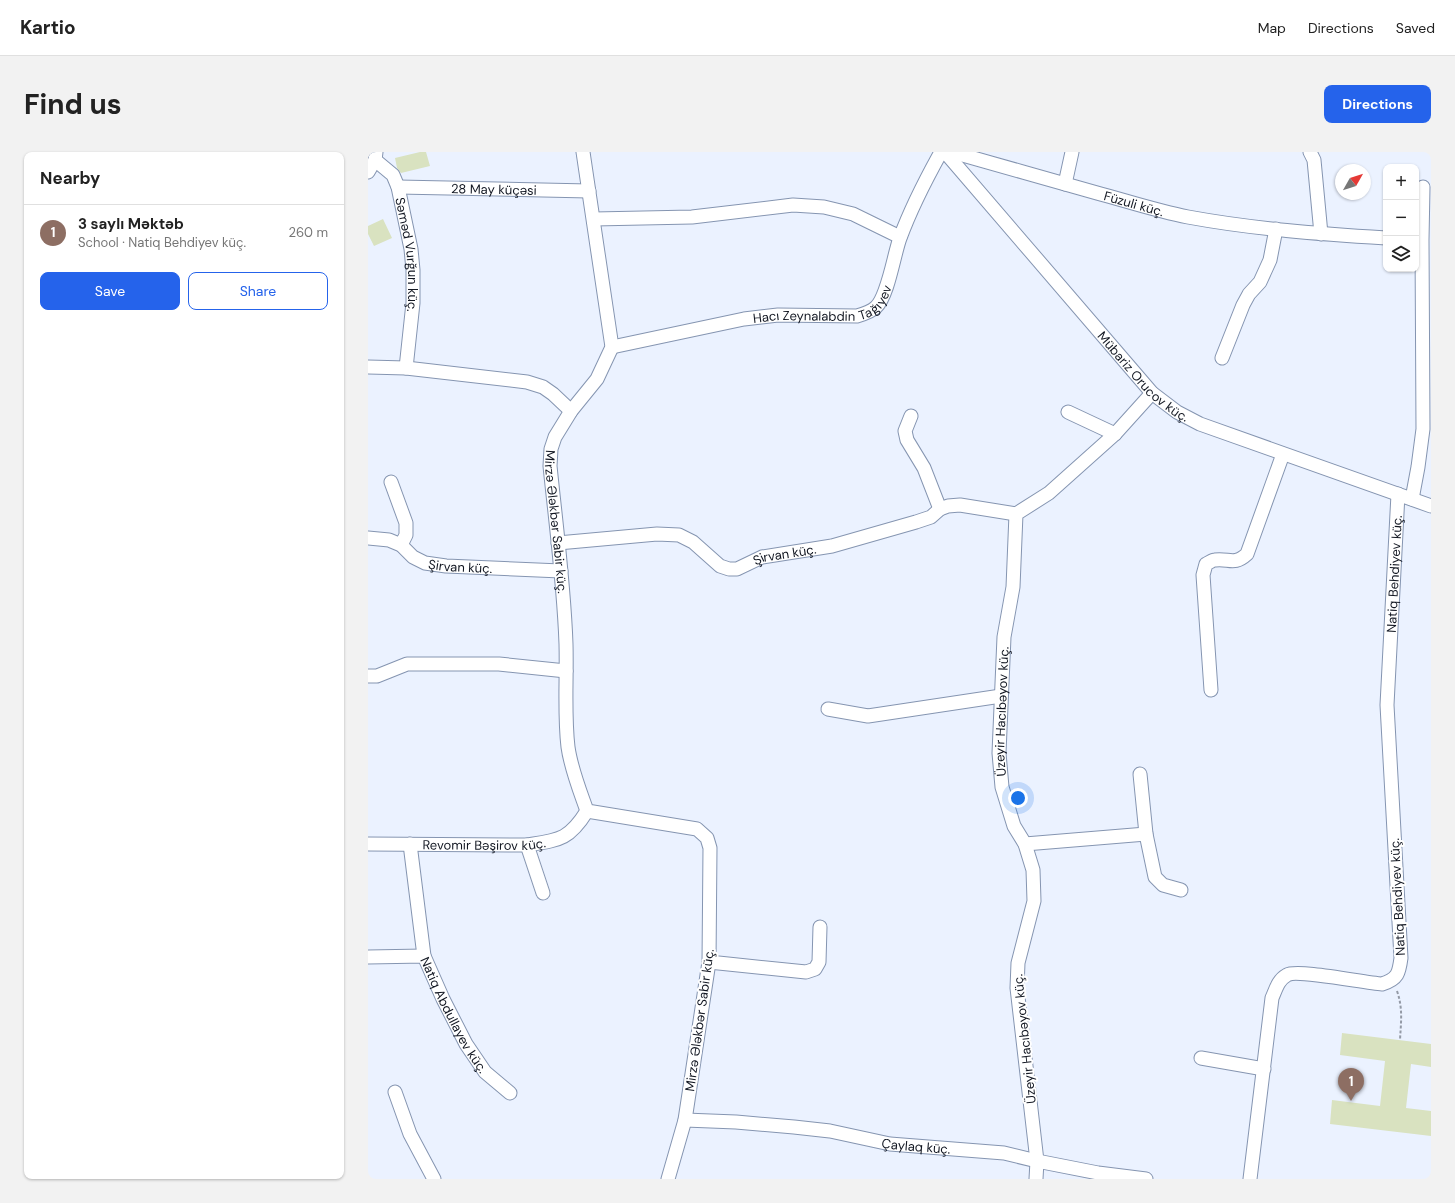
<!DOCTYPE html>
<meta charset="utf-8">
<style>
body{margin:0;font-family:"DM Sans",sans-serif;background:#f2f2f2;color:#222}
.controls{position:absolute;right:12px;top:12px;display:grid;overflow:hidden;border-radius:8px;box-shadow:0 1px 3px #0004}
.controls button{width:36px;height:36px;display:grid;place-items:center;padding:0;border:0;border-bottom:1px solid #e0e0e0;background:#fff;color:#222;font:20px sans-serif}
.compass{position:absolute;left:967px;top:12px;width:36px;height:36px;border-radius:50%;background:#fff;box-shadow:0 1px 3px #0004;rotate:51deg}
.you{position:absolute;left:650px;top:646px;width:14px;height:14px;margin:-10px;border:3px solid #fff;border-radius:50%;background:#1a73e8;box-shadow:0 0 0 6px #1a73e833}
.badge{display:grid;place-items:center;width:26px;height:26px;border-radius:50%;background:#2563eb;color:#fff;font-size:13px;font-weight:700}
.pin{position:absolute;translate:-50% -33px;filter:drop-shadow(0 1px 2px #0008)}
.pin::after{content:'';position:absolute;top:21px;width:14px;height:12px;background:inherit;clip-path:polygon(0 0,100% 0,50% 100%)}
.list{margin:0;padding:0;list-style:none}
h2{display:flex;justify-content:space-between;align-items:center;height:52px;margin:0;padding:0 16px;font-size:17px}
h2 small{font-size:13px;font-weight:400;color:#767676}
.list li{display:grid;grid-template-columns:26px 1fr auto;gap:12px;align-items:center;box-sizing:border-box;height:56px;padding:0 16px;border-top:1px solid #e0e0e0}
.list b{display:block;font-size:15px;white-space:nowrap}
.list p{margin:0;font-size:13px;white-space:nowrap;color:#767676}
.list em{font-size:13px;font-style:normal;color:#767676}
.actions{display:flex;gap:8px;padding:12px 16px}
.actions a{flex:1;padding:9px 0;border:1px solid #2563eb;border-radius:8px;text-align:center;font-size:14px;color:#2563eb}
.actions .main{background:#2563eb;color:#fff}
.icon{flex:none;width:22px;height:22px;fill:none;stroke:currentColor;stroke-width:2;stroke-linecap:round;stroke-linejoin:round}
.map{position:relative;flex:none;width:1063px;height:1027px;overflow:hidden;border-radius:8px}
header{display:flex;align-items:center;gap:24px;box-sizing:border-box;height:56px;padding:0 20px;background:#fff;border-bottom:1px solid #e0e0e0}
header strong{font-size:19px}
nav{display:flex;gap:22px;margin-inline-start:auto;font-size:14px}
.intro{display:flex;align-items:center;justify-content:space-between;box-sizing:border-box;height:96px;padding:0 24px}
h1{margin:0;font-size:28px}
.button{padding:10px 18px;border-radius:8px;background:#2563eb;color:#fff;font-size:14px;font-weight:700}
main{display:flex;gap:24px;padding:0 24px}
aside{flex:1;background:#fff;border-radius:8px;box-shadow:0 1px 3px #0004}
.map>svg:first-child{display:block}
.building{fill:#d9e2c0}
.lines{fill:none;stroke-linecap:round;stroke-linejoin:round}
.minor-casing{stroke:#8595b1;stroke-width:15}
.path{stroke:#949aa6;stroke-width:2;stroke-dasharray:3 2;stroke-linecap:butt}
.minor{stroke:#fff;stroke-width:13}
.labels{text-anchor:middle;stroke-width:4;stroke-linejoin:round;paint-order:stroke}
.street-label{font-size:13px;fill:#111621;stroke:#fff}
</style>
<header>
<strong>Kartio</strong>
<nav><a>Map</a><a>Directions</a><a>Saved</a></nav>
</header>
<div class="intro"><h1>Find us</h1><a class="button">Directions</a></div>
<main>
<aside>
<h2>Nearby<small></small></h2>
<ul class="list">
<li><span class="badge" style="background:#8d6e63">1</span><div><b>3 saylı Məktəb</b><p>School · Natiq Behdiyev küç.</p></div><em>260 m</em></li>
</ul>
<div class="actions"><a class="main">Save</a><a>Share</a></div>
</aside>
<div class="map">
<svg width="1063" height="1027" viewBox="0 0 1063 1027">
<rect width="100%" height="100%" fill="#ebf2ff"/>
<path class="building" d="M52 0H58L62 14 33 21 29 16 27 6Z
M15 67 24 86 6 94 0 82V74Z
M974 881 1063 892V915L1043 912 1038 956 1063 959V984L962 972 964 948 1012 954 1017 909 972 903Z"/>
<g class="lines">
<defs>
<g id="minor">
<path id="s1" d="M215 0 244 195 229 227 203 259 187 285 183 297 182 314C188 373 196 433 198 492 199 527 196 561 200 595 203 617 212 639 219 659L329 677 339 686 342 696 341 810 317 968 300 1027"/>
<path id="s2" d="M577 0 784 241 809 260 832 272 1063 354"/>
<path id="s3" d="M584 0C632 14 681 27 729 41 759 49 789 59 820 65 885 77 952 82 1018 86"/>
<path d="M942 0 946 8 953 82"/>
<path id="s4" d="M7 8 25 23 30 35 43 97 45 118V151L38 216"/>
<path d="M0 20 7 8 8 0"/>
<path d="M697 32 704 0"/>
<path id="s5" d="M30 35 221 39"/>
<path d="M226 67 324 65 425 53 456 55 485 62 532 85"/>
<path id="s6" d="M244 195 376 167 410 163 489 164C496 162 503 160 508 155 520 144 526 102 532 86 543 56 558 27 573 0"/>
<path d="M854 206 875 153 881 142 892 130 902 108 908 77"/>
<path d="M0 215 38 216 159 230 175 235 185 242 203 259"/>
<path d="M700 260 747 282"/>
<path d="M543 264 537 279 539 288 556 316 572 357"/>
<path d="M23 330 38 371V383L33 393"/>
<path d="M1044 347 1050 315 1055 277 1054 88 1055 35"/>
<path id="s7" d="M0 386 21 388 33 393 45 405 57 411 78 414 193 419"/>
<path id="s8" d="M190 391 289 382 311 383 325 390 352 414 361 417H369L394 405 464 394 548 370 563 365 572 357 580 354 592 353 648 362"/>
<path d="M0 524H9L39 512H131L198 519"/>
<path d="M843 538 835 423 838 412C841 411 844 408 847 408 861 406 866 414 879 402L915 302"/>
<path d="M460 557 500 564 633 544"/>
<path d="M772 622 778 682 787 725 795 733 813 738"/>
<path id="s9" d="M0 692 159 693C191 688 201 688 219 659"/>
<path d="M42 692 56 804"/>
<path d="M657 692 778 682"/>
<path d="M159 693 175 741"/>
<path id="s10" d="M0 805 56 804 75 847 98 892 117 920 142 941"/>
<path d="M341 810 438 820 447 817 451 810 452 775"/>
<path d="M833 906 896 917"/>
<path d="M27 940 42 982 66 1027"/>
<path id="s11" d="M317 968 368 970 426 975 462 979 522 992 636 1001 669 1009 730 1021 778 1027"/>
<path id="s12" d="M668 1027 669 1009 649 836 650 811 666 749 665 718 657 692 646 674 634 635 631 601 636 485 645 435 648 362 681 341 747 282 784 241"/>
<path id="s13" d="M882 1027 904 846C908 837 910 828 919 823 929 817 997 831 1014 832 1030 827 1031 821 1033 806L1019 553 1030 342"/>
</g>
</defs>
<use href="#minor" class="minor-casing"/>
<path class="path" d="M1029 839C1035 856 1033 870 1032 888"/>
<use href="#minor" class="minor"/>
</g>
<g class="labels">
<g class="street-label">
<text dy="5" stroke="none"><textPath href="#s5" startOffset="96">28 May küçəsi</textPath></text>
<text dy="5" stroke="none"><textPath href="#s3" startOffset="189">Füzuli küç.</textPath></text>
<text dy="5" stroke="none"><textPath href="#s4" startOffset="105">Səməd Vurğun küç.</textPath></text>
<text dy="5" stroke="none"><textPath href="#s6" startOffset="219">Hacı Zeynalabdin Tağıyev</textPath></text>
<text dy="5" stroke="none"><textPath href="#s2" startOffset="300">Mübariz Orucov küç.</textPath></text>
<text dy="5" stroke="none"><textPath href="#s1" startOffset="390">Mirzə Ələkbər Sabir küç.</textPath></text>
<text dy="5" stroke="none"><textPath href="#s8" startOffset="241">Şirvan küç.</textPath></text>
<text dy="5" stroke="none"><textPath href="#s7" startOffset="100">Şirvan küç.</textPath></text>
<text dy="5" stroke="none"><textPath href="#s13" startOffset="726">Natiq Behdiyev küç.</textPath></text>
<text dy="5" stroke="none"><textPath href="#s12" startOffset="477">Üzeyir Hacıbəyov küç.</textPath></text>
<text dy="5" stroke="none"><textPath href="#s9" startOffset="116">Revomir Bəşirov küç.</textPath></text>
<text transform="translate(1029 745) rotate(-93)" y="5">Natiq Behdiyev küç.</text>
<text dy="5" stroke="none"><textPath href="#s10" startOffset="122">Natiq Abdullayev küç.</textPath></text>
<text transform="translate(331 868) rotate(-82)" y="5">Mirzə Ələkbər Sabir küç.</text>
<text transform="translate(656 887) rotate(-96)" y="5">Üzeyir Hacıbəyov küç.</text>
<text dy="5" stroke="none"><textPath href="#s11" startOffset="233">Çaylaq küç.</textPath></text>
</g>
</g>
</svg>
<div class="controls">
<button>+</button>
<button>−</button>
<button><svg class="icon" aria-label="layers" viewBox="0 0 24 24"><path d="M12 4l9 5-9 5-9-5zM3 14l9 5 9-5"/></svg></button>
</div>
<svg class="compass" viewBox="-18 -18 36 36"><path d="M0-13l5 13h-10z" fill="#e53935"/><path d="M0 13l5-13h-10z" fill="#767676"/></svg>
<div class="you"></div>
<div class="pin badge" style="left:983px;top:949px;background:#8d6e63">1</div>
</div>
</main>
